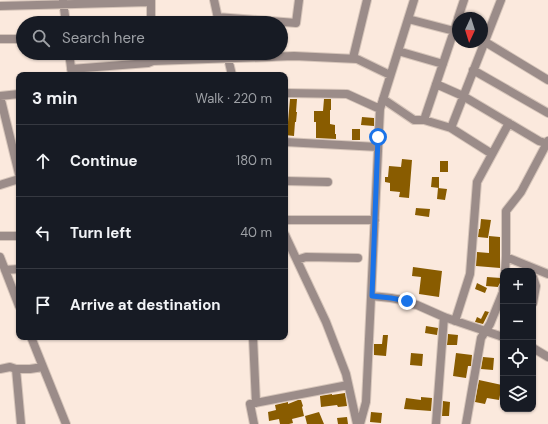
<!DOCTYPE html>
<meta charset="utf-8">
<style>
body{margin:0;font-family:"DM Sans",sans-serif;background:#242831;color:#f1f3f6}
.controls{position:absolute;right:12px;bottom:12px;display:grid;overflow:hidden;border-radius:8px;box-shadow:0 1px 3px #0004}
.controls button{width:36px;height:36px;display:grid;place-items:center;padding:0;border:0;border-bottom:1px solid #363941;background:#171b24;color:#f1f3f6;font:20px sans-serif}
.compass{position:absolute;left:452px;top:12px;width:36px;height:36px;border-radius:50%;background:#171b24;box-shadow:0 1px 3px #0004;rotate:184deg}
.stop{position:absolute;width:12px;height:12px;margin:-9px;border:3px solid #1a73e8;border-radius:50%;background:#fff}
.stop.end{background:#1a73e8;border-color:#fff;box-shadow:0 1px 4px #0008}
.list{margin:0;padding:0;list-style:none}
h2{display:flex;justify-content:space-between;align-items:center;height:52px;margin:0;padding:0 16px;font-size:17px}
h2 small{font-size:13px;font-weight:400;color:#9ea1a6}
.list li{display:grid;grid-template-columns:26px 1fr auto;gap:12px;align-items:center;box-sizing:border-box;height:72px;padding:0 16px;border-top:1px solid #363941}
.list b{display:block;font-size:15px;white-space:nowrap}
.list em{font-size:13px;font-style:normal;color:#9ea1a6}
.icon{flex:none;width:22px;height:22px;fill:none;stroke:currentColor;stroke-width:2;stroke-linecap:round;stroke-linejoin:round}
.map{position:relative;flex:none;width:548px;height:424px;overflow:hidden}
.search{position:absolute;background:#171b24;box-shadow:0 1px 3px #0004;left:16px;top:16px;width:272px;height:44px;display:flex;align-items:center;gap:10px;box-sizing:border-box;padding:0 14px;border-radius:22px;color:#9ea1a6;font-size:15px}
.panel{position:absolute;background:#171b24;box-shadow:0 1px 3px #0004;left:16px;top:72px;width:272px;height:268px;border-radius:8px}
.map>svg:first-child{display:block}
.building{fill:#895c00}
.lines{fill:none;stroke-linecap:round;stroke-linejoin:round}
.minor-casing{stroke:#d6c5ba;stroke-width:10}
.minor{stroke:#9b8c89;stroke-width:8}
.route{stroke:#1a73e8;stroke-width:5}
</style>
<div class="map">
<svg width="548" height="424" viewBox="0 0 548 424">
<rect width="100%" height="100%" fill="#fbe9dd"/>
<path class="building" d="M290 99H297L296 112H297L296 122H295L294 136 285 135V122H288Z
M324 99H331V110H330V124L335 125V134H336V139L316 138V122H314V111H323Z
M362 117 374 118V126L361 125Z
M352 129H360V140H352Z
M402 159 412 160 409 198 399 197 400 192 390 191V183L385 182V177H388L389 166 401 167Z
M440 161H448V172H440Z
M432 177H439V188L431 187Z
M438 188 447 189 445 200 437 199Z
M416 208 430 209 429 217 415 215Z
M481 219 491 220 488 238 478 237 479 229H480Z
M489 236 500 237V268L476 266 477 252 489 253Z
M413 267 442 271 439 297 419 294 421 277 412 276Z
M487 277 501 278 500 283 498 287 486 286Z
M477 283 487 288 485 293 475 289Z
M485 311 489 312 483 324 475 322 477 317 481 319Z
M426 326 438 328 437 335 425 333Z
M448 334 458 335 457 345H447Z
M383 335H388L386 356 374 355V344H382Z
M411 353 423 354 422 366 410 365Z
M456 353 472 355 471 366H468L466 378 453 376Z
M483 357 494 358 493 370 481 369Z
M479 380 502 385 499 400 487 398 485 404 475 402Z
M345 393 347 406 338 407 337 405 321 407 320 396 332 394V395Z
M421 397 432 398 431 411 404 409 406 398 421 400Z
M298 400H301L303 406 302 407 304 416 292 419 293 423 289 424H280L279 419 269 421 268 412 276 410 275 405 288 402V404Z
M443 401 450 402 449 416H442Z
M319 412 324 424H307L305 416Z
M371 412 382 413 381 423 370 422Z
M347 417 348 424H338L337 418Z"/>
<g class="lines">
<defs>
<path id="minor" d="M151 0V23
M214 0 219 23
M63 1 66 23
M0 6 150 2
M217 17 296 23 299 0
M458 18 464 0
M408 19 458 32
M0 39H23
M482 40 548 80
M398 51 443 64
M69 53 72 75
M227 54 232 75
M353 58 367 0
M71 69 148 63 153 61 294 56 357 59 390 75
M473 70 548 113
M436 84 463 96 539 141 548 144
M285 93 347 94 380 109
M19 94 0 96 19 174
M383 99 414 120H424
M451 128 424 120 458 19
M285 142 378 147
M492 154 451 128 501 0
M285 181 328 182
M0 185 19 179
M285 220H375
M285 235 326 322 346 374 357 424
M0 236H19
M0 257 19 306
M506 257 548 274
M297 260 306 257 358 258
M5 270 19 269
M505 271 506 257V211L521 192 548 141
M533 277 536 286 533 303
M372 296 391 298 407 301 412 304 417 305 444 317 503 337
M455 321 470 274 477 182 509 123
M31 337 66 424
M253 337 256 403
M533 348 548 357
M0 369 10 367 16 369H30L43 367
M16 369 21 424
M254 424 250 404 348 385
M360 424 366 402 380 109 414 0
M436 424 444 317
M466 424 481 338 490 324 503 292V288"/>
</defs>
<use href="#minor" class="minor-casing"/>
<use href="#minor" class="minor"/>
</g>
<g class="lines">
<path class="route" d="M378 137 372 296 391 298 407 301"/>
</g>
</svg>
<div class="controls">
<button>+</button>
<button>−</button>
<button><svg class="icon" aria-label="locate" viewBox="0 0 24 24"><circle cx="12" cy="12" r="6"/><path d="M12 2v4M12 18v4M2 12h4M18 12h4"/></svg></button>
<button><svg class="icon" aria-label="layers" viewBox="0 0 24 24"><path d="M12 4l9 5-9 5-9-5zM3 14l9 5 9-5"/></svg></button>
</div>
<svg class="compass" viewBox="-18 -18 36 36"><path d="M0-13l5 13h-10z" fill="#e53935"/><path d="M0 13l5-13h-10z" fill="#9ea1a6"/></svg>
<div class="stop" style="left:378px;top:137px"></div>
<div class="stop end" style="left:407px;top:301px"></div>
<div class="search"><svg class="icon" aria-label="search" viewBox="0 0 24 24"><circle cx="10" cy="10" r="6"/><path d="M15 15l6 6"/></svg>Search here</div>
<section class="panel">
<h2>3 min<small>Walk · 220 m</small></h2>
<ul class="list">
<li><svg class="icon" aria-label="ahead" viewBox="0 0 24 24"><path d="M12 20V5M6 11l6-6 6 6"/></svg><div><b>Continue</b></div><em>180 m</em></li>
<li><svg class="icon" aria-label="left" viewBox="0 0 24 24"><path d="M17 20v-9H6M10 6l-5 5 5 5"/></svg><div><b>Turn left</b></div><em>40 m</em></li>
<li><svg class="icon" aria-label="arrive" viewBox="0 0 24 24"><path d="M6 21V4h12l-3 4 3 4H6"/></svg><div><b>Arrive at destination</b></div></li>
</ul>
</section>
</div>
